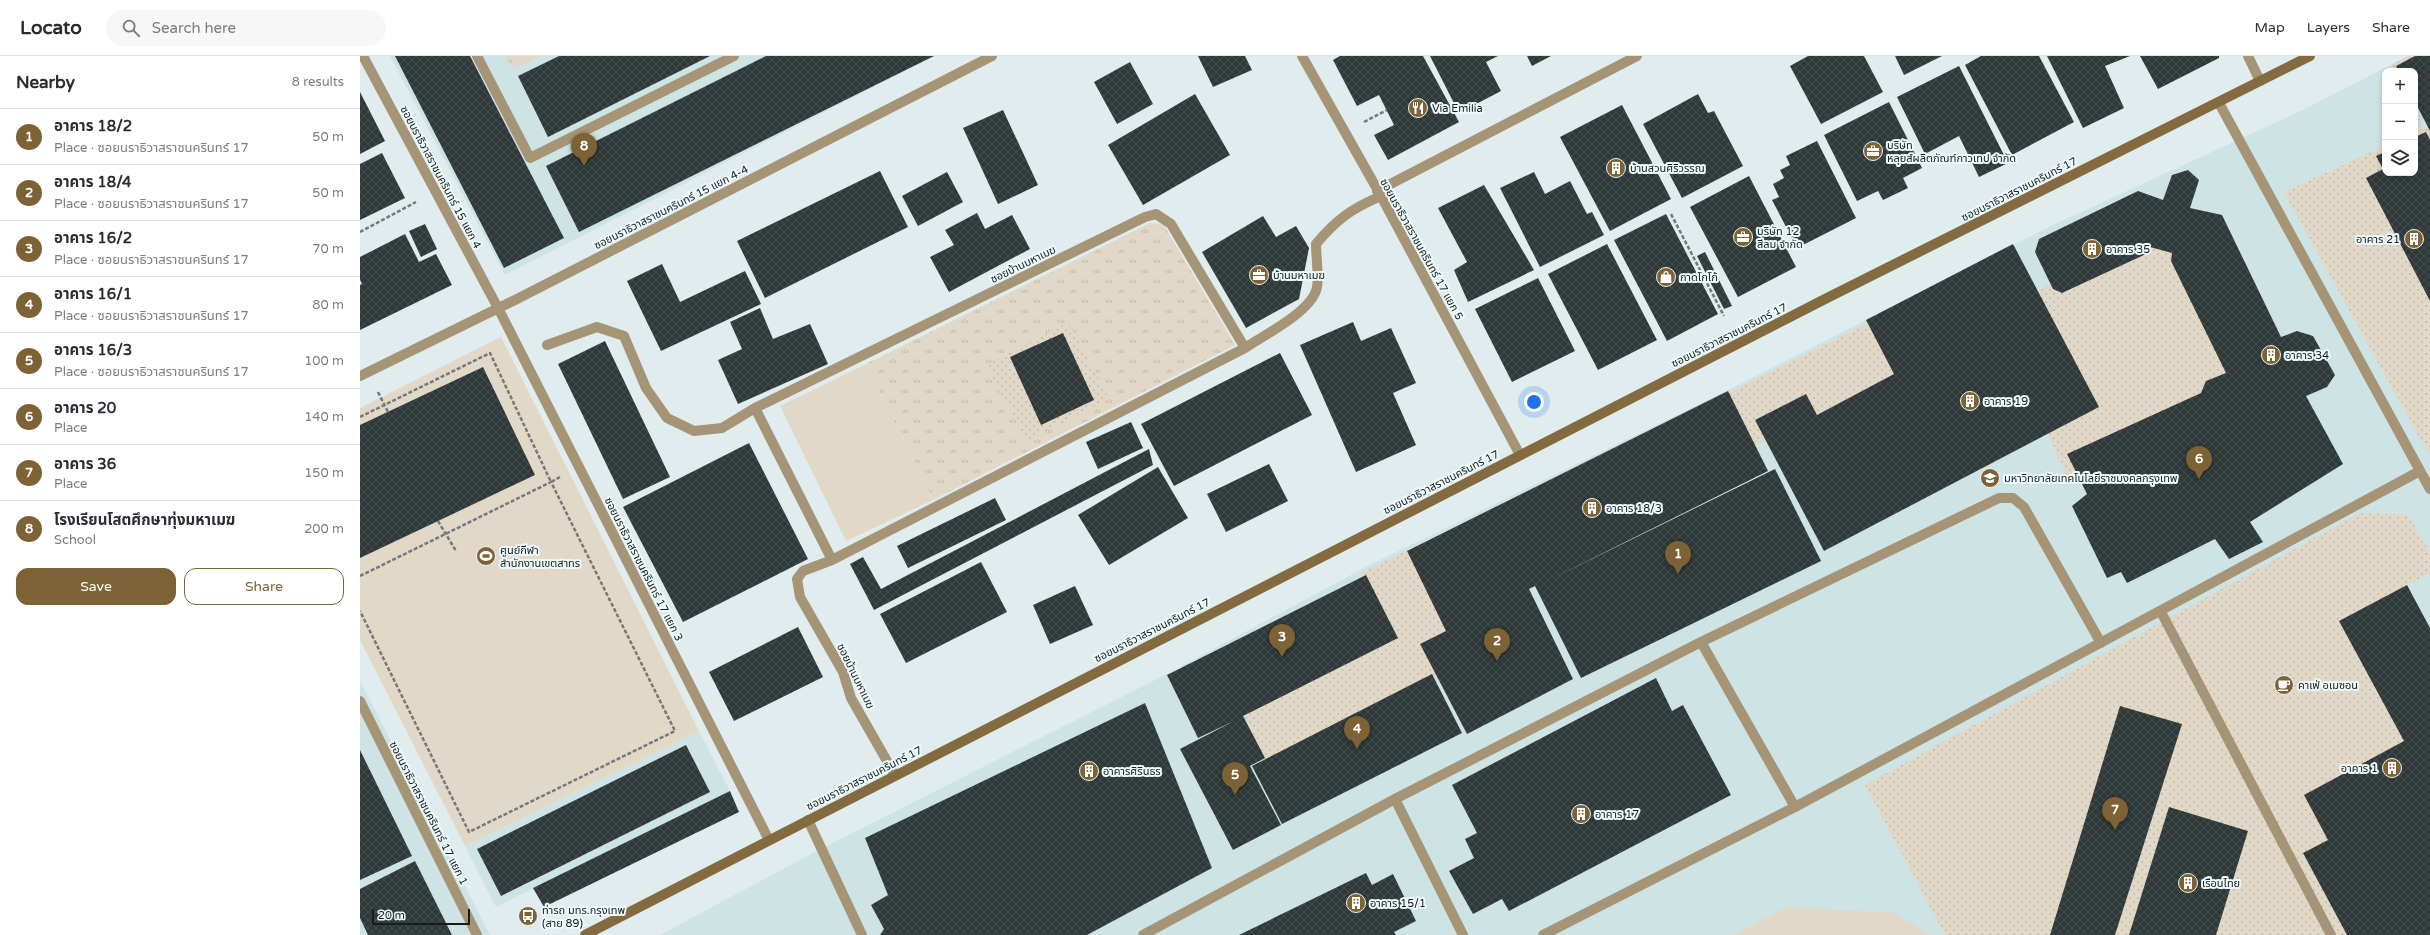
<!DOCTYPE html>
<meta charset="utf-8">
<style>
body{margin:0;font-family:"Varela Round","Noto Sans Thai",sans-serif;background:#f7f7f7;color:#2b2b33}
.controls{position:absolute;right:12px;top:12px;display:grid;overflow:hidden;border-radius:8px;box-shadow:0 2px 6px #0003}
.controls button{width:36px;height:36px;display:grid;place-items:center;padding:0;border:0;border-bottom:1px solid #e1e1e2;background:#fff;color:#2b2b33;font:20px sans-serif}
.scale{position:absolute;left:12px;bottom:10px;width:98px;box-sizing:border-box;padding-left:4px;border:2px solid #181c1d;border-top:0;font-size:11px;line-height:14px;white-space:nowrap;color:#181c1d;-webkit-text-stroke:3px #edf9fa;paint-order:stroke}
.you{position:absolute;left:1174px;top:346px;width:14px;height:14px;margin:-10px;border:3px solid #fff;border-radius:50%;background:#1a73e8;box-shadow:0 0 0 6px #1a73e833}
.badge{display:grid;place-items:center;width:26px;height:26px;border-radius:50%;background:#7c6234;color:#fff;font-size:13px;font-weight:700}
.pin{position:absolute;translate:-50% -33px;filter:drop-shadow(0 1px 2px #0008)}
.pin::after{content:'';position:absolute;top:21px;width:14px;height:12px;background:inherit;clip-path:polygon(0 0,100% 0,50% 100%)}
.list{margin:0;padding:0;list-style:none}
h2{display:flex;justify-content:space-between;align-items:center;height:52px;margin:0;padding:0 16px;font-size:17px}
h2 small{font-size:13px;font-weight:400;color:#7c7c81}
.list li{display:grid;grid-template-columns:26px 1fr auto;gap:12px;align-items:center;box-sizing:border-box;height:56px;padding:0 16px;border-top:1px solid #e1e1e2}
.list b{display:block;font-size:15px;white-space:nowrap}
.list p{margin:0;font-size:13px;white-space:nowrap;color:#7c7c81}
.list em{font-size:13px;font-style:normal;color:#7c7c81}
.actions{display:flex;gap:8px;padding:12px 16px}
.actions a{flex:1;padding:9px 0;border:1px solid #7c6234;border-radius:12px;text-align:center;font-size:14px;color:#7c6234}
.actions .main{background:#7c6234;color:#fff}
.icon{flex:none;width:22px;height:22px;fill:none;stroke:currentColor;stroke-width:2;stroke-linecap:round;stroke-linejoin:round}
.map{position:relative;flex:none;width:2070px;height:879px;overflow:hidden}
header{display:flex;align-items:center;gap:24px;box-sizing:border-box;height:56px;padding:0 20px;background:#fff;border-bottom:1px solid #e1e1e2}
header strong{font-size:19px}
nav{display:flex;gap:22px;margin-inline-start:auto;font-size:14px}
.search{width:280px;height:36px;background:#f7f7f7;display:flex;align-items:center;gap:10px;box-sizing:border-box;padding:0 14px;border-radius:22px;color:#7c7c81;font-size:15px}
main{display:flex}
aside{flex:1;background:#fff}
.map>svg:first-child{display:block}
.built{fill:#cde3e4;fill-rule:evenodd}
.grass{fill:url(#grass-tufts)}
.park{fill:url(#park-dots)}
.pitch{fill:#e2d8c7}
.building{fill:url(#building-cross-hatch)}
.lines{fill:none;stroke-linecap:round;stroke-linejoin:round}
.path{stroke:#727a7b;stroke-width:2.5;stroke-dasharray:4 2;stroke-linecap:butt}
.lane{stroke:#a69477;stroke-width:10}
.street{stroke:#a69477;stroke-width:10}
.secondary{stroke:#846b3f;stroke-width:10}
.labels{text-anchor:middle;stroke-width:4;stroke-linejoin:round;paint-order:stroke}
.poi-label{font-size:11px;fill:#181c1d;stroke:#edf9fa;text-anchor:start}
.street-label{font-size:11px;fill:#181c1d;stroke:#edf9fa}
</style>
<header>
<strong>Locato</strong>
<div class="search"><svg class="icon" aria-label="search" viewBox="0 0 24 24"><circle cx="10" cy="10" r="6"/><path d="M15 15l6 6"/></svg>Search here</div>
<nav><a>Map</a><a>Layers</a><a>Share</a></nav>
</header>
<main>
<aside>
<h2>Nearby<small>8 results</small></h2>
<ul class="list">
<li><span class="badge">1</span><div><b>อาคาร 18/2</b><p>Place · ซอยนราธิวาสราชนครินทร์ 17</p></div><em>50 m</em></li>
<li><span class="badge">2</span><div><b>อาคาร 18/4</b><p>Place · ซอยนราธิวาสราชนครินทร์ 17</p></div><em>50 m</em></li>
<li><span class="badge">3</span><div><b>อาคาร 16/2</b><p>Place · ซอยนราธิวาสราชนครินทร์ 17</p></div><em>70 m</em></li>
<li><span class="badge">4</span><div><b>อาคาร 16/1</b><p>Place · ซอยนราธิวาสราชนครินทร์ 17</p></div><em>80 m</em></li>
<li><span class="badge">5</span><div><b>อาคาร 16/3</b><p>Place · ซอยนราธิวาสราชนครินทร์ 17</p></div><em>100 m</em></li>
<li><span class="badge">6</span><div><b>อาคาร 20</b><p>Place</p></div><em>140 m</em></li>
<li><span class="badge">7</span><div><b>อาคาร 36</b><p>Place</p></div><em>150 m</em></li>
<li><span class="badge">8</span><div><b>โรงเรียนโสตศึกษาทุ่งมหาเมฆ</b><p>School</p></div><em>200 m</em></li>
</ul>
<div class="actions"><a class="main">Save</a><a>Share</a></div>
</aside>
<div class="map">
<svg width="2070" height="879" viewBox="0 0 2070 879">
<defs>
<pattern id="grass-tufts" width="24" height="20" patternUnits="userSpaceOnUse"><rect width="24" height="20" fill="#e2d8c7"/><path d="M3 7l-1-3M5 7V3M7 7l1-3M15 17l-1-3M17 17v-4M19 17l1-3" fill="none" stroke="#c1b9aa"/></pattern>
<pattern id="park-dots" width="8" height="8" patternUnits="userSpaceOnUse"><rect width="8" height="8" fill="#e2d8c7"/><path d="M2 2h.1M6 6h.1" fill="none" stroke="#c1b9aa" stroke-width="1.8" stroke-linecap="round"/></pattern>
<pattern id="building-cross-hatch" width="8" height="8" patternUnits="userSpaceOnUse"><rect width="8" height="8" fill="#2f393a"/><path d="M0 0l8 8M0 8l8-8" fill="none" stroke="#444c4d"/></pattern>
</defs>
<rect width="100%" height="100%" fill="#e0eced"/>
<path class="built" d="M30 0H574L145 219Z
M2048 0H2070V879H300L453 797 807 618 1006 511 1372 332 1693 169 1943 54ZM2025 15H2055V117H2025Z
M0 625 130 879H0Z
M339 675 370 735 136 851 105 790Z"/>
<path class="grass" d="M146 0H179L152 13Z
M790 167 803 168 875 289 573 444 506 308Z"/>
<path class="park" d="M2048 0H2070V397H2068L1924 136 2025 90V117H2055V76L2068 70 2055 49V15H2035L2031 9Z
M1793 180 1827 195 1890 326 1708 424 1683 366 1666 240Z
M1521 261 1547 313 1385 394 1359 342Z
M708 266 749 342 667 385 626 309Z
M2000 457 2048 459 2070 496V517L2047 529 2070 879H1585L1505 729Z
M1056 490 1118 599 911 719 864 639 1027 576 1000 518Z"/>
<path class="pitch" d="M141 281 339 675 105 790 0 584V352Z
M506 308 573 444 486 485 420 350Z
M1427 851 1535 857 1570 879H1374Z"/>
<path class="building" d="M35 0H110L204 182 144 212Z
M199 0H350L188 81 158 20Z
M406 0H574L219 176 186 110Z
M838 0H885L892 14 853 31Z
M980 0H1063L1099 66 1028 104 1014 79 1034 69 1019 39 997 50 973 4Z
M1070 0H1138L1126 6 1141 35 1099 57Z
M1167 0H1191L1172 10Z
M1448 0H1504L1523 36 1461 68 1430 10Z
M1535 0H1582L1544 19Z
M1621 0H1679L1714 66 1652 99 1605 9Z
M1687 0H1770L1745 10 1764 52 1723 72Z
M1780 0H1859V2L1798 33Z
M2055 0H2070V75L2055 46V15H2039L2036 10Z
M770 6 793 48 757 68 734 26Z
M1599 10 1648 107 1619 121 1599 80 1565 98 1537 41Z
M0 36 25 85 0 98Z
M835 38 870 99 783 149 748 89Z
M1338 38 1348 57 1354 55 1383 110 1322 142 1283 68Z
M1529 46 1562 112 1543 122 1548 132 1523 144 1518 135 1497 145 1464 79Z
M1262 49 1311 143 1250 175 1200 81Z
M643 54 678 129 638 148 603 72Z
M2066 76 2070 84V245L2006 122 2023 113 2016 100 2025 96V117H2055V81Z
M1457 85 1496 162 1437 192 1412 144 1419 141 1413 128 1424 122 1420 114 1430 109 1426 100Z
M22 97 45 142 0 164V108Z
M1828 114 1839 124 1830 152 1862 159 1921 281 1937 275 1953 280 1975 319 1967 331 1946 340 1983 408 1890 466 1903 486 1869 503 1855 483 1767 527 1761 516 1747 522 1712 450 1727 438 1707 398 1841 337 1846 325 1866 317 1811 205 1812 197 1790 191 1786 198 1702 237 1693 233 1675 196 1679 183 1778 135 1803 144 1812 119Z
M520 115 548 171 405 242 377 185Z
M587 116 603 146 558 170 542 140Z
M1174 116 1185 138 1210 125 1227 158 1232 156 1244 179 1180 211 1140 132Z
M1389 120 1436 211 1378 241 1330 151Z
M1124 129 1174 214 1108 246 1094 214 1107 206 1078 152Z
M617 157 625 173 652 159 670 193 589 236 570 201 594 189 585 174Z
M1306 158 1358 258 1307 285 1254 184Z
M903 160 916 181 936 170 949 192 939 243 886 272 842 196Z
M65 168 77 193 61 201 49 175Z
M45 178 59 206 76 198 92 229 0 274V229L2 228 0 224V201Z
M1247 188 1297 284 1238 314 1188 218Z
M1653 188 1739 351 1464 495 1395 364 1446 338 1457 359 1534 318 1506 264Z
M1345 196 1372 250 1364 253 1337 200Z
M302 208 320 246 385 215 401 248 301 295 267 225Z
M1178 222 1215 295 1152 326 1115 253Z
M400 252 413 283 450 268 468 308 378 348 358 304 382 293 370 266Z
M993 266 1001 285 1031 272 1056 327 1033 337 1056 389 996 416 940 289Z
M703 277 734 344 681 369 650 301Z
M245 285 310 421 263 443 198 308Z
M920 297 952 359 814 430 781 368Z
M123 311 175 419 0 502V369Z
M1368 335 1408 415 1189 524 1415 413 1461 505 1221 622 1175 530 1169 533 1213 623 1107 678 1060 588 1086 575 1047 495Z
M771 366 783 392 738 413 726 386Z
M389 387 448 503 323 566 263 451Z
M789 393 793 409 514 554 490 508 503 501 521 533Z
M909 408 928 445 866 476 847 438Z
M798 411 828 462 749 509 718 459Z
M635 442 646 464 548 512 537 490Z
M621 506 647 556 546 607 520 558Z
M1006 519 1038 582 883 660 905 702 890 710 921 769 873 794 820 693 874 665 838 682 807 619Z
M2047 529 2070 572V879H1987L1943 797 1968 784 1944 739 2044 685 1979 565Z
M715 530 733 569 690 588 673 549Z
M438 571 463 621 374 665 349 616Z
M1072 618 1102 677 922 768 892 710Z
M1296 622 1312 655 1323 649 1371 739 1149 855 1142 843 1113 858 1089 815 1114 802 1105 783 1117 777 1092 729Z
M785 647 852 812 727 879H520L524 873 511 849 528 839 505 782Z
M1760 650 1822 668 1755 879H1690Z
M326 689 350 736 141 840 117 793Z
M0 694 52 800 0 824Z
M370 735 379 756 184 851 173 832Z
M1809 751 1888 775 1856 879H1769Z
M55 805 92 879H8L0 862V833Z
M1006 817 1012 829 1033 818 1056 865 1034 876 1036 879H879Z"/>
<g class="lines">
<path class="path" d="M1004 66 1027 54
M1311 158 1364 260
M0 176 56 146
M18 336 28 356
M0 361 130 297 191 426 200 421
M78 465 96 495
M0 520 191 426 315 675 109 776 0 555"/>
<path class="lane" d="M117 0 170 102 374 0
M1859 47 2070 433
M187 289 237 271 264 280 286 332 307 362 334 375 362 372 395 352
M472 504 885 292C904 279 953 255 957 231 959 222 956 199 956 188 977 163 991 153 1021 140
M1801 556 1971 879
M1341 586 1435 751
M535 719 491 642 483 616 440 541 437 523 443 515 472 504 395 352 785 161 796 158 811 168 885 292
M1035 743 1103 879
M448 764 502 879
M783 879 1035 743 1341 586 1639 442H1653L1664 451 1741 587
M1183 879 1435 751 2060 415"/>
<path class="street" d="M3 0 138 252 409 784
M942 0 1021 140 1160 399
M1888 0 1900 25
M1017 135 1277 0
M0 320 157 243 632 0
M0 645 117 879"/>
<path class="secondary" d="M225 879 1469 241 1950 0"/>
</g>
<defs>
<symbol id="restaurant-disc" viewBox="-11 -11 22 22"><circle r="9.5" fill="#7c6234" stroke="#edf9fa"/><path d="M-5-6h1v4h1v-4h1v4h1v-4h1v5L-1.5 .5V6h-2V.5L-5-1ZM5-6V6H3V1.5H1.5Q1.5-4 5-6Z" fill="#fff"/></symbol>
<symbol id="office-disc" viewBox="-11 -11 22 22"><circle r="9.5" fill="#7c6234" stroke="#edf9fa"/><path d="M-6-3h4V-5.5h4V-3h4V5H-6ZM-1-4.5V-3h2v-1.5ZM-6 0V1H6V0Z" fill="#fff"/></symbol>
<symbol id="building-disc" viewBox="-11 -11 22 22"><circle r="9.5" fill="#7c6234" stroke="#edf9fa"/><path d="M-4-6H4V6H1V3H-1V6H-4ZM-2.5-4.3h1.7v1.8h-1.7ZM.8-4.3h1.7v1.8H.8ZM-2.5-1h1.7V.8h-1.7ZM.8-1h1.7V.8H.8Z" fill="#fff"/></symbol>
<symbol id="shop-disc" viewBox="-11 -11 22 22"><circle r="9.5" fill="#7c6234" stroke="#edf9fa"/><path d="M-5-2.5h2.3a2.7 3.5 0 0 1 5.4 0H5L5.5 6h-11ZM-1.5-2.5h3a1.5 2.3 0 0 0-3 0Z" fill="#fff"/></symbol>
<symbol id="university-disc" viewBox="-11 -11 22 22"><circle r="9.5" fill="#7c6234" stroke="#edf9fa"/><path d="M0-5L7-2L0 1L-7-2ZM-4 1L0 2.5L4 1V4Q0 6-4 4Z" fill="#fff"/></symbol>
<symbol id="stadium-disc" viewBox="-11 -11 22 22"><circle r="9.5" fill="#7c6234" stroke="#edf9fa"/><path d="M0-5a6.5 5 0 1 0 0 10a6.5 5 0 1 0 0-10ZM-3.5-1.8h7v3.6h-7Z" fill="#fff"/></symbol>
<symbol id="cafe-disc" viewBox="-11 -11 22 22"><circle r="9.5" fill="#7c6234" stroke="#edf9fa"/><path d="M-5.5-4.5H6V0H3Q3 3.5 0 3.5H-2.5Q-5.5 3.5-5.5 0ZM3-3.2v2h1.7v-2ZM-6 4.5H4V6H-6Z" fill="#fff"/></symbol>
<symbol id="bus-disc" viewBox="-11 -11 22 22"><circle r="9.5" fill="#7c6234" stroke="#edf9fa"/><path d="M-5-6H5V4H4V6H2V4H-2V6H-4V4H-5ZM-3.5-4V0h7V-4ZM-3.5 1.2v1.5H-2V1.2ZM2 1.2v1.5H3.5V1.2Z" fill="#fff"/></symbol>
</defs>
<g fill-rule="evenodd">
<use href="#restaurant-disc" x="1047" y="41" width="22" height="22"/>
<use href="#office-disc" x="1502" y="84" width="22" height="22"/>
<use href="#building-disc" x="1245" y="101" width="22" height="22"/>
<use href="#office-disc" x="1372" y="170" width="22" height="22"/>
<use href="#building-disc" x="2043" y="172" width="22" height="22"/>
<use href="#building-disc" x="1721" y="182" width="22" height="22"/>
<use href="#office-disc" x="888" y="208" width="22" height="22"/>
<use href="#shop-disc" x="1295" y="210" width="22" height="22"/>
<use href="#building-disc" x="1900" y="288" width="22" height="22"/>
<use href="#building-disc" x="1599" y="334" width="22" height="22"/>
<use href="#university-disc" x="1619" y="411" width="22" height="22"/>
<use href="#building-disc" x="1221" y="441" width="22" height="22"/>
<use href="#stadium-disc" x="115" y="489" width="22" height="22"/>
<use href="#cafe-disc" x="1913" y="618" width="22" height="22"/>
<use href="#building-disc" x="2021" y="701" width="22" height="22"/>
<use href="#building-disc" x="718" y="704" width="22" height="22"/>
<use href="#building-disc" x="1210" y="747" width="22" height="22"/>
<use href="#building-disc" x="1817" y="816" width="22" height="22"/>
<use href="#building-disc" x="985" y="836" width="22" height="22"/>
<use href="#bus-disc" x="157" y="849" width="22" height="22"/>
</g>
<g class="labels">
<g class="poi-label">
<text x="1072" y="56">Via Emilia</text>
<text x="1527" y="93">บริษัท<tspan x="1527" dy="13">หลุยส์ผลิตภัณฑ์กาวเทป จำกัด</tspan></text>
<text x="1270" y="116">บ้านสวนศิริวรรณ</text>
<text x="1397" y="179">บริษัท 12<tspan x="1397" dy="13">สีลม จำกัด</tspan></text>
<text x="2040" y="187" text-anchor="end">อาคาร 21</text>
<text x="1746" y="197">อาคาร 35</text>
<text x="913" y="223">บ้านมหาเมฆ</text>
<text x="1320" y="225">กาดโกโก้</text>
<text x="1925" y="303">อาคาร 34</text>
<text x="1624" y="349">อาคาร 19</text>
<text x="1644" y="426">มหาวิทยาลัยเทคโนโลยีราชมงคลกรุงเทพ</text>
<text x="1246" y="456">อาคาร 18/3</text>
<text x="140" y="498">ศูนย์กีฬา<tspan x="140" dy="13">สำนักงานเขตสาทร</tspan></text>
<text x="1938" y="633">คาเฟ่ อเมซอน</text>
<text x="2018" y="716" text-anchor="end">อาคาร 1</text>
<text x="743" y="719">อาคารศิรินธร</text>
<text x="1235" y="762">อาคาร 17</text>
<text x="1842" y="831">เรือนไทย</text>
<text x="1010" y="851">อาคาร 15/1</text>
<text x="182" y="858">ท่ารถ มทร.กรุงเทพ<tspan x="182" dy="13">(สาย 89)</tspan></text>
</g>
<g class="street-label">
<text transform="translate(81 121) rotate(62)" y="4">ซอยนราธิวาสราชนครินทร์ 15 แยก 4</text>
<text transform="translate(1659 133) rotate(-27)" y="4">ซอยนราธิวาสราชนครินทร์ 17</text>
<text transform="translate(311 151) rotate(-27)" y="4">ซอยนราธิวาสราชนครินทร์ 15 แยก 4-4</text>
<text transform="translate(1062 193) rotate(61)" y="4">ซอยนราธิวาสราชนครินทร์ 17 แยก 5</text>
<text transform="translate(663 208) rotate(-26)" y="4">ซอยบ้านมหาเมฆ</text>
<text transform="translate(1369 279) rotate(-27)" y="4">ซอยนราธิวาสราชนครินทร์ 17</text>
<text transform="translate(1081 426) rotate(-27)" y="4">ซอยนราธิวาสราชนครินทร์ 17</text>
<text transform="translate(284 513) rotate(63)" y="4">ซอยนราธิวาสราชนครินทร์ 17 แยก 3</text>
<text transform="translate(792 574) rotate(-27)" y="4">ซอยนราธิวาสราชนครินทร์ 17</text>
<text transform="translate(496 620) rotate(64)" y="4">ซอยบ้านมหาเมฆ</text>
<text transform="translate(504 722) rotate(-27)" y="4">ซอยนราธิวาสราชนครินทร์ 17</text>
<text transform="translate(69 757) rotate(63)" y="4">ซอยนราธิวาสราชนครินทร์ 17 แยก 1</text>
</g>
</g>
</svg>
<div class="controls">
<button>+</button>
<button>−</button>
<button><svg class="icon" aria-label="layers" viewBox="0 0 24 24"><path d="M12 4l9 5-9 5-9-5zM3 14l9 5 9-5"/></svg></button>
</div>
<div class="scale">20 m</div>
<div class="you"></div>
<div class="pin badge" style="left:1318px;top:518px">1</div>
<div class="pin badge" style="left:1137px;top:605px">2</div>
<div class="pin badge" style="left:922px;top:601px">3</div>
<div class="pin badge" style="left:997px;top:693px">4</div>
<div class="pin badge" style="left:875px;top:739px">5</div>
<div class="pin badge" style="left:1839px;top:423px">6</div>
<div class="pin badge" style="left:1755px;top:774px">7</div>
<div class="pin badge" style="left:224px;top:110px">8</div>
</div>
</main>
